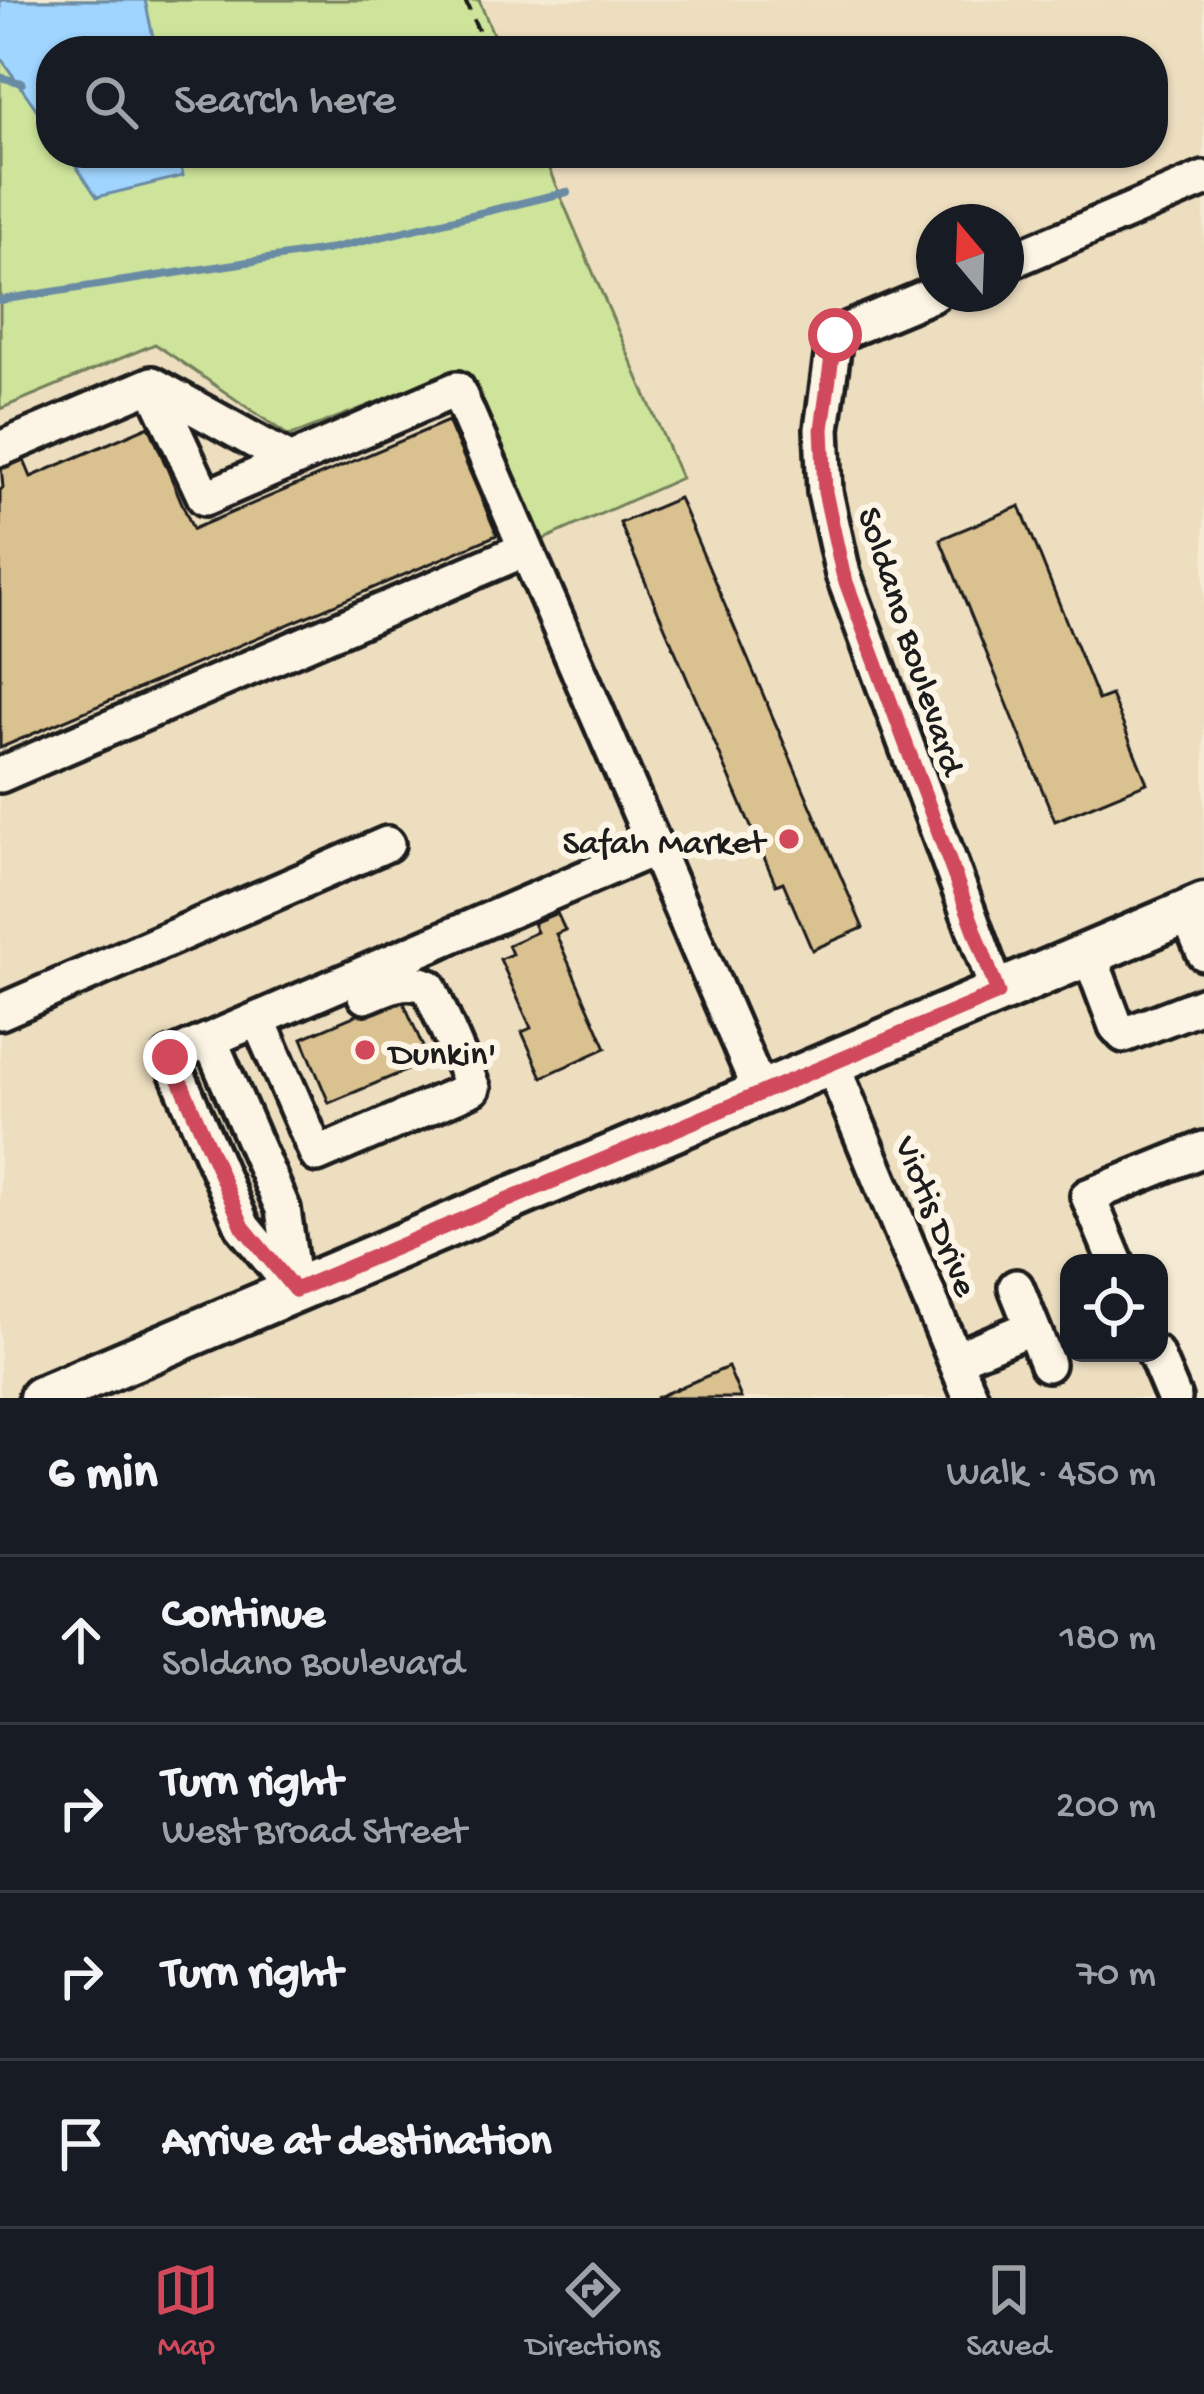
<!DOCTYPE html>
<meta charset="utf-8">
<style>
body{margin:0;font-family:"Gochi Hand",sans-serif;background:#242831;color:#f1f3f6}
.controls{position:absolute;right:36px;bottom:36px;display:grid;overflow:hidden;border-radius:24px;box-shadow:0 3px 9px #0004}
.controls button{width:108px;height:108px;display:grid;place-items:center;padding:0;border:0;border-bottom:3px solid #363941;background:#171b24;color:#f1f3f6;font:60px sans-serif}
.compass{position:absolute;left:916px;top:204px;width:108px;height:108px;border-radius:50%;background:#171b24;box-shadow:0 3px 9px #0004;rotate:341deg}
.stop{position:absolute;width:36px;height:36px;margin:-27px;border:9px solid #d1495b;border-radius:50%;background:#fff}
.stop.end{background:#d1495b;border-color:#fff;box-shadow:0 3px 12px #0008}
.list{margin:0;padding:0;list-style:none}
h2{display:flex;justify-content:space-between;align-items:center;height:156px;margin:0;padding:0 48px;font-size:51px}
h2 small{font-size:39px;font-weight:400;color:#9ea1a6}
.list li{display:grid;grid-template-columns:78px 1fr auto;gap:36px;align-items:center;box-sizing:border-box;height:168px;padding:0 48px;border-top:3px solid #363941}
.list b{display:block;font-size:45px;white-space:nowrap}
.list p{margin:0;font-size:39px;white-space:nowrap;color:#9ea1a6}
.list em{font-size:39px;font-style:normal;color:#9ea1a6}
.icon{flex:none;width:66px;height:66px;fill:none;stroke:currentColor;stroke-width:2;stroke-linecap:round;stroke-linejoin:round}
.map{position:relative;flex:none;width:1204px;height:1398px;overflow:hidden}
.search{position:absolute;background:#171b24;box-shadow:0 3px 9px #0004;left:36px;right:36px;top:36px;height:132px;display:flex;align-items:center;gap:30px;box-sizing:border-box;padding:0 42px;border-radius:48px;color:#9ea1a6;font-size:45px}
.sheet{height:828px;background:#171b24}
nav{display:flex;justify-content:space-around;align-items:center;box-sizing:border-box;height:168px;border-top:3px solid #363941;background:#171b24;font-size:33px;color:#9ea1a6}
nav a{display:grid;justify-items:center;gap:6px}
nav .on{color:#d1495b}
.map>svg:first-child{display:block}
.built{fill:#eddec0;fill-rule:evenodd}
.green{fill:#cde49a;stroke:#74805b;stroke-width:3}
.water{fill:#a0d5ff;stroke:#6b8ba4;stroke-width:3}
.lines{fill:none;stroke-linecap:round;stroke-linejoin:round}
.stream{stroke:#6b8ba4;stroke-width:8}
.building{fill:#dac190;stroke:#1c1c1c;stroke-width:3}
.minor-casing{stroke:#1c1c1c;stroke-width:42}
.major-casing{stroke:#1c1c1c;stroke-width:51}
.path{stroke:#1c1c1c;stroke-width:4.5;stroke-dasharray:12 9;stroke-linecap:butt}
.minor{stroke:#fcf5e5;stroke-width:33}
.major{stroke:#fcf5e5;stroke-width:42}
.route{stroke:#d1495b;stroke-width:15}
.poi-dot{fill:#d1495b;stroke:#fcf5e5;stroke-width:4.5}
.labels{text-anchor:middle;stroke-width:12;stroke-linejoin:round;paint-order:stroke}
.street-label{font-size:36px;fill:#1c1c1c;stroke:#fcf5e5}
.poi-label{font-size:36px;fill:#1c1c1c;stroke:#fcf5e5;text-anchor:end}
</style>
<div class="map">
<svg width="1204" height="1398" viewBox="0 0 1204 1398">
<rect width="100%" height="100%" fill="#f5ebd4"/>
<filter id="ink" filterUnits="userSpaceOnUse"><feTurbulence type="fractalNoise" baseFrequency=".00833" numOctaves="2"/><feDisplacementMap in="SourceGraphic" scale="24" xChannelSelector="R" yChannelSelector="G"/><feConvolveMatrix kernelMatrix="1 2 1 2 8 2 1 2 1" color-interpolation-filters="sRGB"/></filter>
<g filter="url(#ink)">
<path class="built" d="M479 0H1204V1150L1092 1197 1119 1263H1069V1353H1157L1172 1388 1148 1398H0V409L155 344 289 436 462 369 539 540 681 478 542 153H1153V51H500ZM934 222H1006V294H934Z"/>
<path class="green" d="M0 0H479L500 51H51V153H542L681 478 540 541 461 370 289 436 155 344 0 409Z"/>
<path class="water" d="M0 0H145L156 51H51V130L0 57Z
M67 153H178L183 176 97 197Z"/>
<g class="lines">
<path class="stream" d="M0 77 22 83
M0 300 326 250 567 192"/>
</g>
<path class="building" d="M448 421 497 535 0 748V490L3 488 0 454 18 446 31 477 149 426 193 529Z
M679 498 863 928 812 950 783 882 776 885 620 523Z
M1020 506 1098 700 1111 695 1147 783 1055 821 940 539Z
M557 913 565 930 556 934 606 1048 542 1077 522 1032 531 1028 500 959 512 954 508 945 537 932 533 923Z
M401 996 429 1061 329 1103 302 1038Z
M728 1367 741 1398H655Z"/>
<g class="lines">
<defs>
<path id="minor" d="M1006 263 1204 179
M934 294 835 335 822 429 825 492 843 574 998 993
M152 384 291 461
M0 449 152 384 205 498 457 389 760 1091
M0 775 526 549
M1187 912 1204 953
M1089 954 1116 1026 1124 1035 1204 1004
M0 1012 387 844
M258 1019 317 1155 473 1088 429 987C406 976 388 987 365 996
M210 1040 283 1209 294 1288
M831 1062 971 1398
M1116 1263 1088 1196 1204 1149
M1016 1287 1047 1364
M295 1290 243 1227 170 1057 655 848
M1155 1353 1174 1398
M955 1359 1032 1327"/>
<path id="major" d="M41 1398 1204 905"/>
</defs>
<use href="#minor" class="minor-casing"/>
<use href="#major" class="major-casing"/>
<path class="path" d="M465 0 487 51"/>
<use href="#minor" class="minor"/>
<use href="#major" class="major"/>
</g>
</g>
<g class="lines" filter="url(#ink)">
<path class="route" d="M170 1057 243 1227 295 1290 998 993 843 574 825 492 822 429 835 335"/>
</g>
<g class="poi-dot">
<circle cx="789" cy="839" r="12"/>
<circle cx="365" cy="1050" r="12"/>
</g>
<g class="labels">
<g class="street-label">
<text transform="translate(914 640) rotate(72)" y="13">Soldano Boulevard</text>
<text transform="translate(939 1215) rotate(68)" y="13">Viotis Drive</text>
</g>
<g class="poi-label">
<text x="765" y="852">Safah Market</text>
<text x="389" y="1063" text-anchor="start">Dunkin'</text>
</g>
</g>
</svg>
<div class="controls">
<button><svg class="icon" aria-label="locate" viewBox="0 0 24 24"><circle cx="12" cy="12" r="6"/><path d="M12 2v4M12 18v4M2 12h4M18 12h4"/></svg></button>
</div>
<svg class="compass" viewBox="-18 -18 36 36"><path d="M0-13l5 13h-10z" fill="#e53935"/><path d="M0 13l5-13h-10z" fill="#9ea1a6"/></svg>
<div class="stop" style="left:835px;top:335px"></div>
<div class="stop end" style="left:170px;top:1057px"></div>
<div class="search"><svg class="icon" aria-label="search" viewBox="0 0 24 24"><circle cx="10" cy="10" r="6"/><path d="M15 15l6 6"/></svg>Search here</div>
</div>
<section class="sheet">
<h2>6 min<small>Walk · 450 m</small></h2>
<ul class="list">
<li><svg class="icon" aria-label="ahead" viewBox="0 0 24 24"><path d="M12 20V5M6 11l6-6 6 6"/></svg><div><b>Continue</b><p>Soldano Boulevard</p></div><em>180 m</em></li>
<li><svg class="icon" aria-label="right" viewBox="0 0 24 24"><path d="M7 20v-9h11M14 6l5 5-5 5"/></svg><div><b>Turn right</b><p>West Broad Street</p></div><em>200 m</em></li>
<li><svg class="icon" aria-label="right" viewBox="0 0 24 24"><path d="M7 20v-9h11M14 6l5 5-5 5"/></svg><div><b>Turn right</b></div><em>70 m</em></li>
<li><svg class="icon" aria-label="arrive" viewBox="0 0 24 24"><path d="M6 21V4h12l-3 4 3 4H6"/></svg><div><b>Arrive at destination</b></div></li>
</ul>
</section>
<nav>
<a class="on"><svg class="icon" aria-label="map" viewBox="0 0 24 24"><path d="M3 6l6-2 6 2 6-2v14l-6 2-6-2-6 2zM9 4v14M15 6v14"/></svg>Map</a>
<a><svg class="icon" aria-label="directions" viewBox="0 0 24 24"><path d="M12 3l9 9-9 9-9-9zM9 14v-3h6M13 9l2 2-2 2"/></svg>Directions</a>
<a><svg class="icon" aria-label="saved" viewBox="0 0 24 24"><path d="M7 4h10v16l-5-4-5 4z"/></svg>Saved</a>
</nav>
